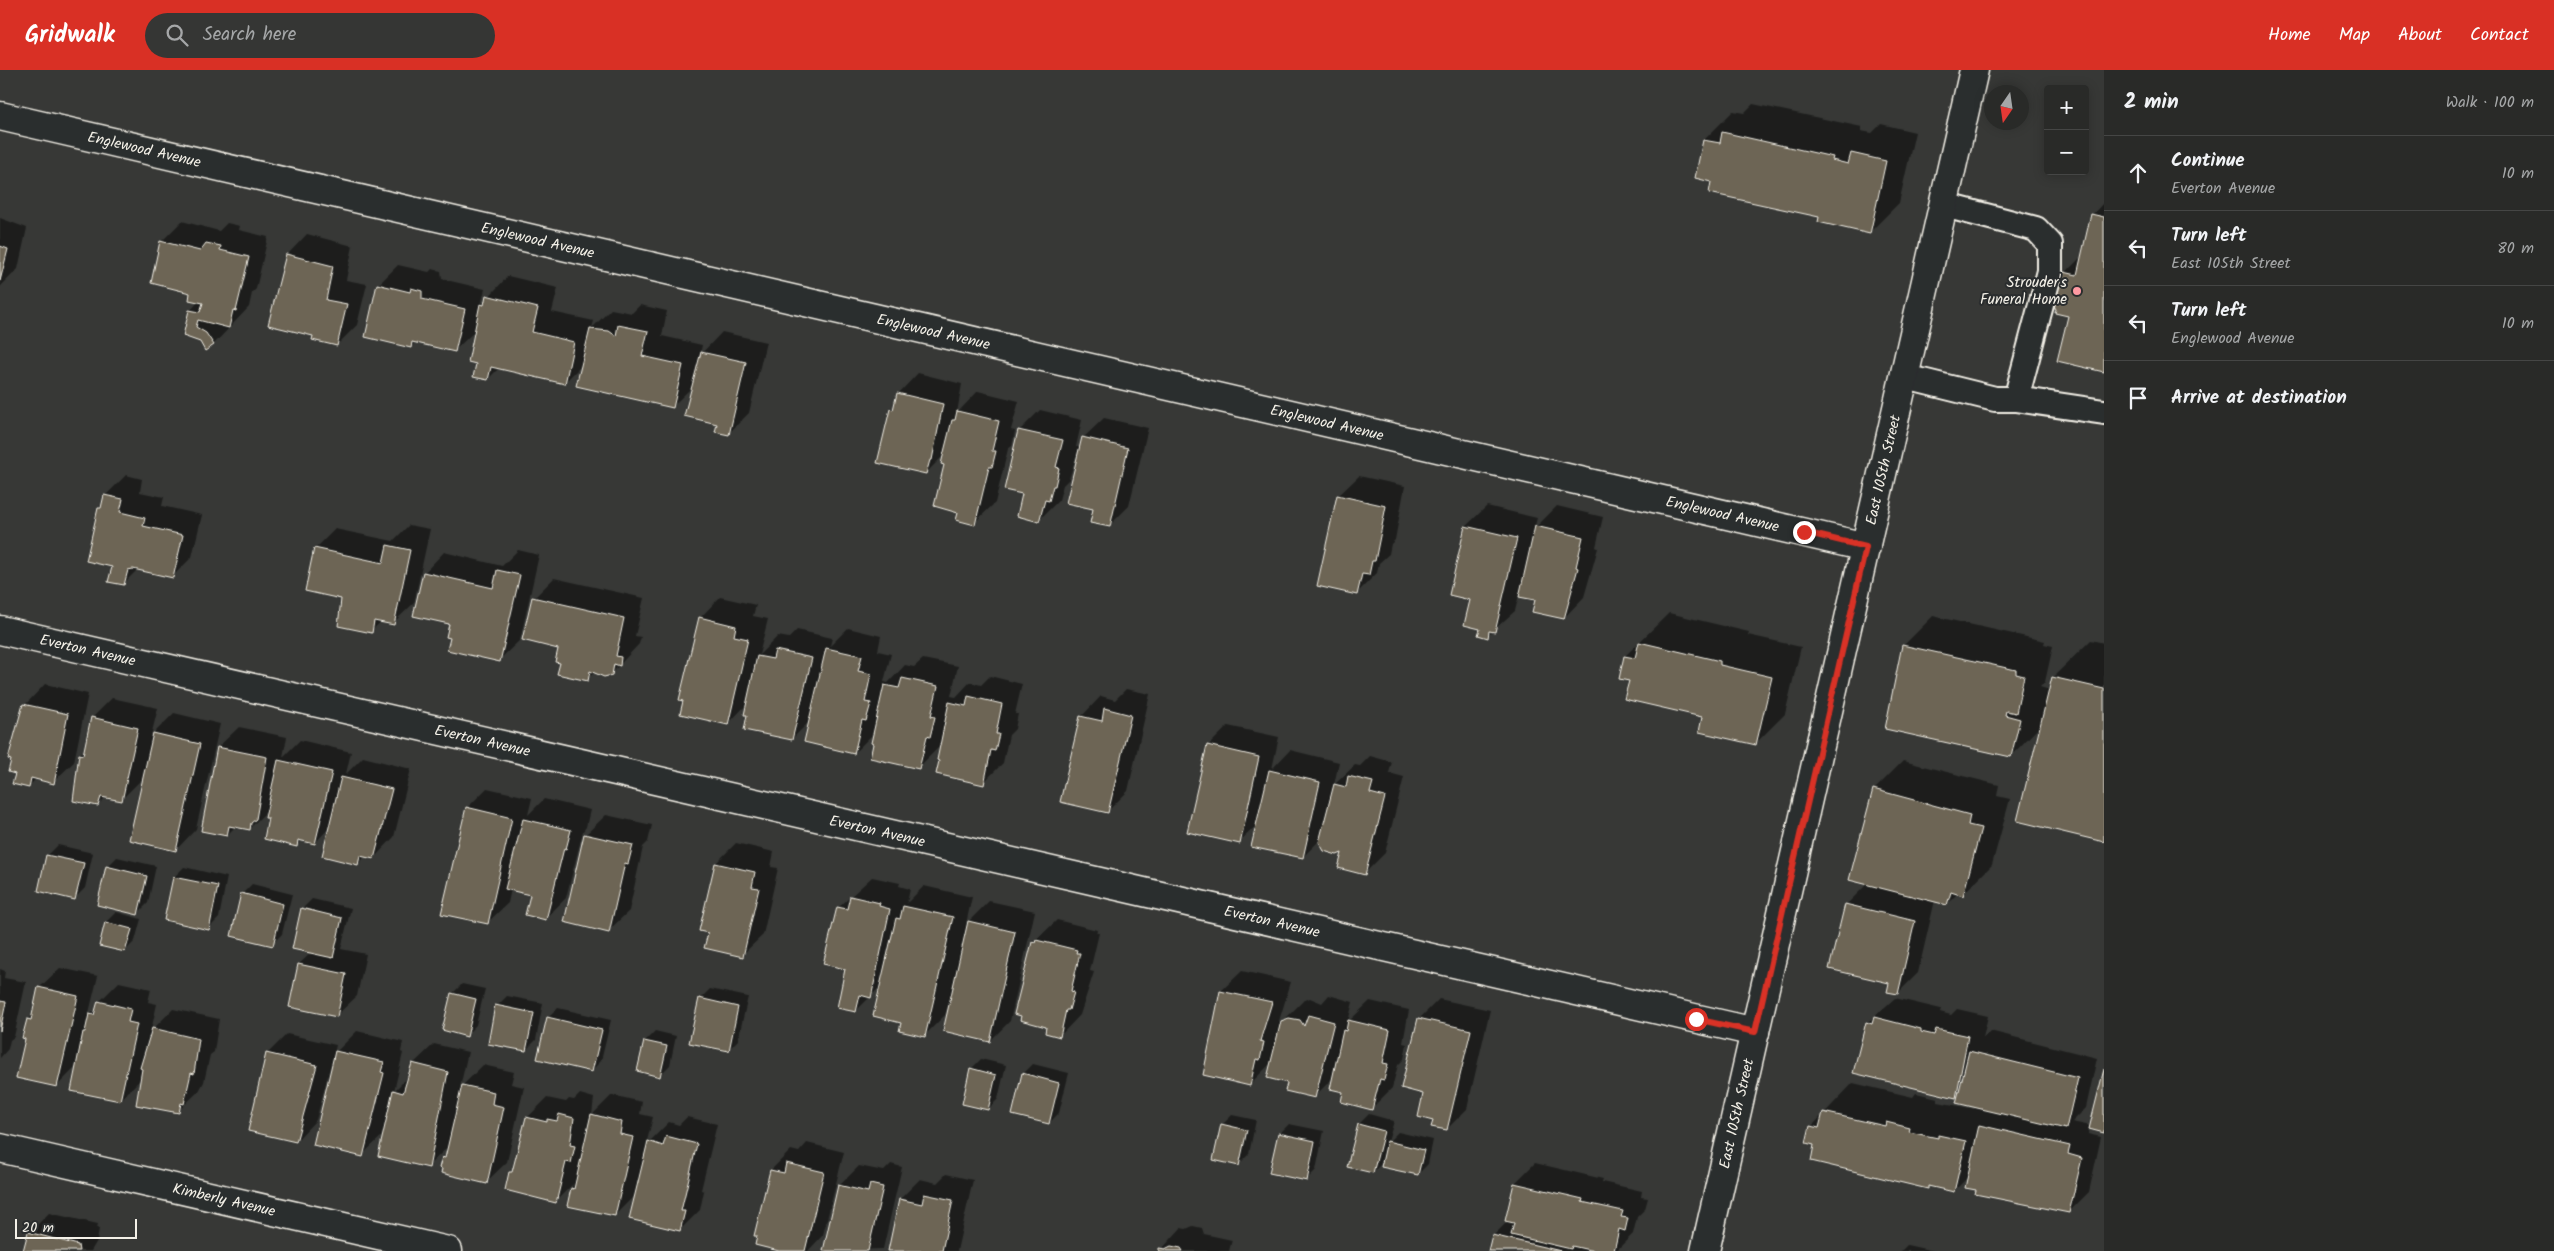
<!DOCTYPE html>
<meta charset="utf-8">
<style>
body{margin:0;font-family:Kalam,sans-serif;background:#353634;color:#f1f3f6}
.controls{position:absolute;right:15px;top:15px;display:grid;overflow:hidden;border-radius:5px;box-shadow:0 2px 12px #0003}
.controls button{width:45px;height:45px;display:grid;place-items:center;padding:0;border:0;border-bottom:1px solid #454645;background:#292a28;color:#f1f3f6;font:25px sans-serif}
.compass{position:absolute;left:1984px;top:15px;width:45px;height:45px;border-radius:50%;background:#292a28;box-shadow:0 2px 12px #0003;rotate:193deg}
.scale{position:absolute;left:15px;bottom:12px;width:122px;box-sizing:border-box;padding-left:5px;border:2px solid #f4f1e8;border-top:0;font-size:14px;line-height:18px;white-space:nowrap;color:#f4f1e8;-webkit-text-stroke:4px #2a2d2e;paint-order:stroke}
.stop{position:absolute;width:15px;height:15px;margin:-11px;border:4px solid #d93025;border-radius:50%;background:#fff}
.stop.end{background:#d93025;border-color:#fff;box-shadow:0 1px 5px #0008}
.list{margin:0;padding:0;list-style:none}
h2{display:flex;justify-content:space-between;align-items:center;height:65px;margin:0;padding:0 20px;font-size:21px}
h2 small{font-size:16px;font-weight:400;color:#a5a7a8}
.list li{display:grid;grid-template-columns:32px 1fr auto;gap:15px;align-items:center;box-sizing:border-box;height:75px;padding:0 20px;border-top:1px solid #454645}
.list b{display:block;font-size:19px;white-space:nowrap}
.list p{margin:0;font-size:16px;white-space:nowrap;color:#a5a7a8}
.list em{font-size:16px;font-style:normal;color:#a5a7a8}
.icon{flex:none;width:28px;height:28px;fill:none;stroke:currentColor;stroke-width:2;stroke-linecap:round;stroke-linejoin:round}
.map{position:relative;flex:none;width:2104px;height:1181px;overflow:hidden}
header{display:flex;align-items:center;gap:30px;box-sizing:border-box;height:70px;padding:0 25px;background:#d93025;color:#fff}
header strong{font-size:24px}
nav{display:flex;gap:28px;margin-inline-start:auto;font-size:18px}
.search{width:350px;height:45px;background:#353634;display:flex;align-items:center;gap:12px;box-sizing:border-box;padding:0 18px;border-radius:28px;color:#a5a7a8;font-size:19px}
main{display:flex}
aside{flex:1;background:#292a28}
.map>svg:first-child{display:block}
.shadow{fill:#0007}
.building{fill:#6d6555;stroke:#f4f1e8}
.lines{fill:none;stroke-linecap:round;stroke-linejoin:round}
.lane-casing{stroke:#f4f1e8;stroke-width:28}
.street-casing{stroke:#f4f1e8;stroke-width:31}
.secondary-casing{stroke:#f4f1e8;stroke-width:31}
.lane{stroke:#2a2d2e;stroke-width:24}
.street{stroke:#2a2d2e;stroke-width:28}
.secondary{stroke:#2a2d2e;stroke-width:28}
.route{stroke:#d93025;stroke-width:6}
.poi-dot{fill:#ff9aa2;stroke:#2a2d2e;stroke-width:2}
.labels{text-anchor:middle;stroke-width:4;stroke-linejoin:round;paint-order:stroke}
.street-label{font-size:15px;fill:#f4f1e8;stroke:#2a2d2e}
.poi-label{font-size:15px;fill:#f4f1e8;stroke:#2a2d2e;text-anchor:end}
</style>
<header>
<strong>Gridwalk</strong>
<div class="search"><svg class="icon" aria-label="search" viewBox="0 0 24 24"><circle cx="10" cy="10" r="6"/><path d="M15 15l6 6"/></svg>Search here</div>
<nav><a>Home</a><a>Map</a><a>About</a><a>Contact</a></nav>
</header>
<main>
<div class="map">
<svg width="2104" height="1181" viewBox="0 0 2104 1181">
<rect width="100%" height="100%" fill="#373836"/>
<filter id="ink" filterUnits="userSpaceOnUse"><feTurbulence type="fractalNoise" baseFrequency=".02" numOctaves="2"/><feDisplacementMap in="SourceGraphic" scale="10" xChannelSelector="R" yChannelSelector="G"/><feConvolveMatrix kernelMatrix="1 2 1 2 8 2 1 2 1" color-interpolation-filters="sRGB"/></filter>
<g filter="url(#ink)">
<path class="shadow" d="M1753 34 1862 57 1861 61 1872 63 1881 54 1915 62 1899 133 1870 162 1713 111 1704 70 1733 41 1744 43Z
M2104 132V301L2069 245 2054 214 2083 185 2092 145Z
M0 148 27 158 18 199 0 217Z
M182 151 219 161 227 153 240 156 239 160 268 167 256 219 252 223 249 237 214 274 206 279 201 271 190 241 199 231 161 172Z
M307 164 353 176 346 210 367 214 357 255 337 275 314 265 287 185Z
M398 195 429 202 432 199 441 201 442 209 485 219 481 235 508 206 558 218 552 242 594 251 592 258 611 239 632 243 640 235 667 241 662 266 702 275 700 285 722 262 766 272 749 343 729 363 719 353 693 316 672 337 583 294 564 313 499 298 488 309 478 293 476 260 455 280 416 271 411 277 378 215Z
M918 303 962 314 957 343 978 321 1019 331 1011 360 1015 361 1012 376 1008 379 995 433 974 453 959 442 945 384 926 403 891 340 895 336 898 324Z
M1040 340 1082 350 1076 377H1079L1069 409 1063 415 1059 430 1039 450 1023 424 1019 361Z
M1104 348 1148 358 1129 436 1109 456 1094 439 1083 368Z
M126 405 142 409 140 422 164 427 162 436 202 445 192 487 172 507 138 499 124 513 114 496 99 438 103 434 105 426Z
M1359 406 1405 416 1395 470 1391 474 1389 484 1379 493 1377 503 1356 524 1338 426Z
M1487 436 1537 448 1534 459 1557 436 1603 447 1596 477 1598 478 1584 527 1564 548 1536 529 1519 525 1515 541 1487 566 1481 558 1472 529 1451 524 1466 456Z
M409 455 430 459 414 533 393 553 382 551 371 561 343 528 315 479 335 459 393 471Z
M518 480 539 485 520 570 499 590 451 567 450 553 424 503 444 482 502 496Z
M554 508 644 528 635 566 641 567 639 574 611 604 595 602 587 609 561 592 560 578 534 528Z
M720 527 756 535 753 546 768 549 759 585 778 566 789 568 797 560 832 568 830 576 848 558 881 566 878 581 891 584 884 612 888 613 905 595 914 597 923 589 958 596 951 626 956 627 970 612 981 615 990 606 1022 614 1015 644H1018L1015 659 1009 665 1003 693 983 713 941 675 918 698 875 662 854 683 811 650 792 669 749 644 748 633 728 654 700 548Z
M1669 543 1749 562 1748 565 1801 577 1785 644 1755 674 1630 610 1625 586Z
M1933 546 2045 571 2044 574 2053 576 2045 612 2040 617 2050 620 2053 607 2091 570 2104 573V771L2041 655 2011 686 1903 576Z
M45 614 88 624 74 692 53 712 37 708 29 716 25 635Z
M1126 619 1150 624 1128 721 1108 741 1081 647 1101 626 1115 630Z
M112 628 158 638 151 666 174 643 220 654 196 759 176 780 144 707 121 730 106 727 98 735 80 684 85 680 92 648Z
M1228 656 1279 667 1272 699 1290 680 1339 692 1334 715 1355 695 1360 696 1370 686 1392 692 1389 703 1404 707 1385 783 1365 803 1344 781 1319 771 1303 787 1258 754 1239 772 1208 676Z
M239 657 287 667 283 687 300 670 351 682 346 704 363 687 411 699 394 767 374 788 366 786 358 794 331 756 315 773 302 770 297 775 270 747 268 740 250 758 236 756 227 765 203 760 218 677Z
M1903 691 1999 715 1997 726 2010 729 1992 795 1963 824 1958 823 1947 834 1935 830 1918 903 1898 923 1846 835 1868 813 1874 720Z
M487 718 532 728 528 745 544 729 590 740 586 757 583 761 566 828 546 848 531 824 511 819 508 833 487 853 467 738Z
M606 745 652 755 648 772 643 777 629 841 608 861 585 765Z
M736 773 774 782 771 797 778 798 763 865 742 885 709 862 716 793Z
M58 775 93 783 85 818 75 828 39 820 48 785Z
M117 787 156 796 148 833 138 843 107 797Z
M184 797 227 807 219 848 209 858 174 807Z
M872 807 900 813 899 816 910 819 907 833 924 816 972 827 966 854 989 831 1035 841 1010 951 990 971 948 935 945 945 925 965 903 952 881 916 856 941 846 898 838 838Z
M252 814 292 824 282 864 272 874 242 824Z
M312 829 351 838 341 879 366 884 357 926 336 946 299 894 312 882 302 839Z
M116 842 141 849 135 871 125 881 106 852Z
M1057 850 1097 860 1096 863H1099L1090 901 1094 902 1080 945 1060 966 1048 956 1033 873Z
M60 898 98 906 88 947 97 938 99 932 119 912 151 919 148 932 157 934 151 961 173 939 219 949 214 982 210 985 204 1012 199 1021 178 1041 142 1008 120 1030 77 996 57 1016 27 968 28 950 34 944 39 918Z
M0 899 5 901 4 908 26 912 14 967 10 970 8 979 0 988Z
M1242 901 1291 912 1279 951 1282 952 1303 931 1310 928 1322 933 1329 925 1353 932 1348 952 1370 931 1409 940 1403 973 1407 974 1404 989 1398 995 1392 1018 1372 1038 1345 1021 1334 1007 1314 1027 1289 1012 1272 992 1250 1014 1221 921Z
M462 914 485 919 476 955 466 965 452 924Z
M710 919 748 927 738 970 728 980 700 929Z
M507 926 543 933 536 970 526 980 497 936Z
M1895 928 1941 939 1940 942 1951 945 1957 939 1988 946 1983 968 1990 961 2097 988 2086 1038 2072 1052 2091 1056 2104 1004V1061L2089 1058 2088 1064 2101 1067 2089 1122 2069 1142 1977 1119 1969 1106 1954 1121 1929 1115 1927 1118 1808 1072 1812 1056 1853 1013 1913 1027 1916 1023 1938 1028V1032L1975 1039 1960 1022 1956 1026 1867 953Z
M1439 929 1490 940 1467 1039 1447 1059 1434 1050 1425 1023 1419 949Z
M558 938 611 950 601 991 591 1001 548 948Z
M357 961 403 972 401 982 403 983 394 1021 410 1005 413 994 434 974 468 982 460 1018 483 995 514 1002 511 1014 524 1017 507 1092 486 1112 443 1088 448 1083 450 1075 428 1096 384 1064 362 1085 334 994H331L316 1050 296 1071 267 984 287 964 336 975 334 984Z
M655 961 676 966 670 995 660 1005 645 971Z
M981 989 1006 995 998 1029 988 1039 971 999Z
M1033 994 1069 1003 1059 1043 1049 1053 1023 1004Z
M580 1024 594 1028 592 1045 612 1025 642 1032 640 1044 653 1047 646 1075 669 1052 679 1055 687 1047 717 1054 701 1120 704 1121 700 1140 680 1160 636 1124 615 1145 568 1135 573 1114 556 1131 511 1102 515 1098 527 1048 547 1028 566 1032 569 1029 574 1030Z
M1369 1044 1394 1051 1388 1072 1398 1062 1433 1070 1428 1094 1418 1104 1384 1091 1373 1102 1359 1054Z
M1232 1045 1256 1050 1249 1084 1239 1094 1222 1055Z
M1289 1054 1324 1061 1316 1100 1306 1110 1279 1064Z
M807 1073 844 1082 823 1165 808 1181H784L771 1100 791 1080 799 1082Z
M1535 1093 1603 1109 1602 1112 1642 1121 1641 1127 1648 1128 1645 1139 1637 1147 1633 1164 1616 1181H1489L1493 1166 1509 1150 1515 1113Z
M891 1094 902 1097 883 1179 825 1181 839 1116 859 1096 884 1101Z
M946 1104 973 1110 957 1181H889L900 1129 920 1109 937 1113Z
M49 1143 98 1154 97 1158 99 1159 97 1171 91 1181H25L29 1163Z
M1193 1156 1202 1158 1204 1164 1232 1170 1229 1181H1160L1181 1158 1186 1159Z
M1907 1175 1934 1181H1901Z"/>
<path class="building" d="M1722 62 1833 87 1832 90 1848 94 1851 83 1886 91 1870 164 1818 152 1819 147 1709 123 1711 112 1695 108 1703 70 1720 73Z
M2091 144 2104 147V302L2057 291 2068 246 2055 243 2056 239 2049 229 2053 213 2063 207 2064 202 2077 205Z
M160 171 200 181 206 173 221 176 220 180 249 187 236 241 233 240 229 258 198 250 196 257 206 263 214 275 205 281 200 272 183 266 189 240 200 242 203 233 189 230 190 223 151 213Z
M0 176 8 179 0 211Z
M286 184 333 196 326 230 347 234 337 276 312 270 313 266 268 255Z
M377 214 410 222 411 218 422 221V229L465 239 455 282 412 272 411 278 365 267Z
M486 225 538 238 532 262 574 272 565 314 491 297 488 310 473 307 476 294 468 292 480 234 484 235Z
M618 255 648 261 642 286 683 295 673 338 576 316 590 259 609 261 616 266Z
M701 282 746 292 729 365 715 362 717 354 684 346Z
M897 323 943 334 932 390H930L926 404 877 393 890 339 893 340Z
M957 341 999 351 992 381H996L992 397H989L975 455 956 450 958 443 934 436 944 395 941 394 952 350H955Z
M1018 360 1063 370 1056 397 1059 398 1055 416H1053L1049 431 1045 430 1039 452 1017 446 1022 424 1004 420Z
M1082 367 1128 378 1110 457 1090 453 1093 439 1066 433Z
M104 425 123 429 120 442 145 448 143 456 183 465 173 508 133 499 128 500 124 515 108 512 112 497 86 491 98 438H101Z
M1337 425 1386 436 1375 491H1372L1369 505 1362 504 1357 525 1317 516Z
M1465 456 1517 468 1495 562 1489 561 1488 568 1478 565 1480 559 1464 555 1470 530 1449 525Z
M1535 456 1583 467 1576 497 1578 498 1564 549 1532 542 1535 530 1519 527Z
M387 475 410 480 394 555 374 551 372 563 338 556 341 529 305 521 314 478 383 493Z
M497 500 520 505 500 592 447 580 450 568 446 567 449 554 413 546 423 502 493 518Z
M532 527 624 548 616 586 621 587 620 596 614 594 612 605 604 607 590 601 588 611 557 604 560 593 555 592 558 579 522 570Z
M699 547 736 556 734 566 748 569 728 655 680 644 683 631 679 630Z
M1639 572 1720 591V595L1772 607 1756 675 1699 662 1702 647 1624 629 1629 611 1619 609 1624 586 1635 588Z
M1902 575 2016 600V604L2024 606 2016 643 2006 641 2005 645 2020 649 2011 687 1885 659Z
M826 578 862 586 858 601 871 604 865 632 871 633 866 651 862 650 854 684 804 672Z
M775 580 812 588 792 670 744 660 747 645H744L757 586 773 589Z
M2052 607 2104 619V772L2017 751Z
M902 608 938 616 931 646 935 647 930 667 927 666 919 699 870 688 873 674 871 673 884 615 899 618Z
M968 626 1002 634 996 664H999L995 681 991 680 984 715 936 704 939 691 937 690 949 632 966 636Z
M23 634 68 644 54 714 31 708 29 718 12 714 15 704 8 702 11 690 8 689Z
M1104 638 1131 645 1108 743 1060 732 1080 646 1102 651Z
M91 647 138 658 122 731 101 727 98 736 73 731 79 684 83 685Z
M153 663 200 674 176 781 129 770Z
M1207 675 1259 687 1240 774 1187 762Z
M217 677 267 687 256 749 251 753 250 760 229 756 227 766 201 761Z
M278 690 332 702 315 774 298 770 297 777 264 769 268 748H265Z
M1269 700 1320 712 1303 788 1251 777Z
M1348 706 1373 712 1370 723 1385 727 1365 805 1338 798 1342 783 1337 785 1324 781 1319 772 1334 714 1346 717Z
M341 707 392 719 374 789 360 786 358 795 322 786Z
M1873 719 1970 745 1968 755 1981 758 1963 826 1951 822 1947 835 1849 810Z
M466 737 512 748 488 854 441 844Z
M523 749 571 760 566 779 564 778 546 850 525 845 530 825 505 819Z
M584 764 633 775 628 794 625 793 609 863 564 852Z
M46 785 84 793 75 830 38 821Z
M715 793 755 802 752 817 759 818 743 887 704 878 708 863 699 861Z
M106 796 147 806 138 845 97 835Z
M173 807 218 816 209 860 164 850Z
M241 823 283 834 273 876 231 866Z
M850 826 880 833 879 836 890 839 871 928 860 925 856 942 837 938 845 899 823 894 837 837 847 839Z
M1845 834 1915 851 1898 924 1887 922 1889 913 1829 899Z
M903 836 953 847 925 967 899 961 901 953 873 946 896 848 900 849Z
M301 838 342 848 333 888 292 879Z
M968 851 1015 862 990 972 943 961Z
M105 852 132 859 125 882 99 876Z
M1036 870 1077 880 1076 883H1080L1071 921 1074 922 1069 940H1066L1060 967 1045 963 1046 957 1020 950 1021 946 1014 944 1032 872 1035 873Z
M298 894 346 904 337 947 289 937Z
M38 917 78 926 57 1017 16 1008 25 969 22 968 27 949 31 950Z
M1220 921 1272 932 1260 971 1264 972 1260 990 1256 989 1250 1016 1203 1005Z
M451 923 476 929 467 967 442 960Z
M699 928 738 937 729 981 689 973Z
M0 931 6 932 0 961Z
M98 931 131 939 128 952 137 954 120 1031 71 1021 83 962H85L89 944 94 945Z
M495 935 534 943 526 981 488 974Z
M1308 945 1334 952 1315 1028 1285 1021 1287 1013 1267 1008 1281 951 1289 948 1300 950 1304 956Z
M547 947 602 960 592 1002 537 989Z
M1874 947 1921 959V962L1934 965 1936 959 1968 966 1956 1028 1853 1003 1866 952 1872 954Z
M1418 948 1471 960 1447 1060 1431 1057 1433 1051 1418 1047 1423 1024 1401 1018Z
M1348 950 1390 960 1383 993 1388 994 1384 1010 1380 1009 1372 1040 1341 1032 1343 1022 1330 1019 1343 960 1346 961Z
M152 958 199 969 194 1004 191 1003 184 1034 181 1033 179 1043 136 1035 142 999 140 998Z
M644 971 667 976 660 1007 637 1001Z
M335 981 384 992 381 1002 384 1003 363 1087 313 1075Z
M1969 981 2078 1008 2066 1059 1956 1033Z
M266 983 317 995 296 1072 248 1061Z
M412 993 448 1002 429 1098 378 1086 393 1020 403 1023Z
M970 998 996 1005 988 1040 962 1034Z
M2104 999V1063L2089 1059Z
M1022 1003 1059 1013 1049 1054 1012 1045Z
M462 1015 494 1022 492 1034 504 1037 487 1114 441 1103 442 1099 439 1098 442 1087 445 1088Z
M1823 1042 1885 1056 1886 1052 1910 1058 1909 1062 1938 1068V1065L1966 1071 1954 1122 1928 1116V1119L1811 1091 1814 1075 1806 1073 1810 1056 1819 1058Z
M559 1044 574 1048 570 1075 575 1076 571 1093 566 1092 556 1133 505 1120 509 1102H512L526 1047 547 1052V1049L557 1051Z
M591 1044 622 1052 620 1064 633 1067 615 1146 567 1136 571 1118 574 1119Z
M1221 1054 1247 1060 1239 1096 1213 1090Z
M1358 1054 1384 1061 1373 1103 1347 1097Z
M1979 1055 2070 1076 2068 1084 2082 1088 2069 1143 1975 1124 1976 1120 1965 1118Z
M1278 1063 1315 1071 1307 1111 1269 1103Z
M666 1066 697 1074 681 1141H685L680 1161 629 1149 648 1071 663 1076Z
M1387 1071 1424 1080 1418 1105 1381 1097Z
M786 1093 824 1102 805 1181H779L755 1175 757 1166H754L770 1100 784 1103Z
M1514 1113 1583 1129 1582 1132 1623 1141 1621 1147 1628 1148 1625 1161 1619 1159 1614 1181H1594L1572 1176 1571 1179 1511 1165 1514 1153 1505 1151Z
M870 1114 883 1117 868 1181H823L838 1115 868 1122Z
M924 1124 953 1130 942 1181H888L899 1129 922 1134Z
M28 1162 78 1175 79 1181H23Z
M1492 1165 1561 1181H1488Z
M1171 1176 1181 1178 1183 1181H1159V1178L1165 1179Z"/>
<g class="lines">
<defs>
<path id="lane" d="M1906 307 1995 329H2016L2050 201V174L2036 159 1944 135
M2016 329 2104 342"/>
<g id="street">
<path id="s1" d="M0 46 1866 477"/>
<path id="s2" d="M0 560 1755 962"/>
<path id="s3" d="M0 1078 448 1181"/>
</g>
<g id="secondary">
<path id="s4" d="M1705 1181 1974 0"/>
</g>
</defs>
<use href="#lane" class="lane-casing"/>
<use href="#street" class="street-casing"/>
<use href="#secondary" class="secondary-casing"/>
<use href="#lane" class="lane"/>
<use href="#street" class="street"/>
<use href="#secondary" class="secondary"/>
</g>
</g>
<g class="lines" filter="url(#ink)">
<path class="route" d="M1696 949 1755 962 1866 477 1804 462"/>
</g>
<circle class="poi-dot" cx="2077" cy="221" r="5"/>
<g class="labels">
<g class="street-label">
<text dy="5" stroke="none"><textPath href="#s1" startOffset="148">Englewood Avenue</textPath></text>
<text dy="5" stroke="none"><textPath href="#s1" startOffset="552">Englewood Avenue</textPath></text>
<text dy="5" stroke="none"><textPath href="#s1" startOffset="958">Englewood Avenue</textPath></text>
<text dy="5" stroke="none"><textPath href="#s1" startOffset="1362">Englewood Avenue</textPath></text>
<text dy="5" stroke="none"><textPath href="#s4" startOffset="801">East 105th Street</textPath></text>
<text dy="5" stroke="none"><textPath href="#s1" startOffset="1768">Englewood Avenue</textPath></text>
<text dy="5" stroke="none"><textPath href="#s2" startOffset="90">Everton Avenue</textPath></text>
<text dy="5" stroke="none"><textPath href="#s2" startOffset="495">Everton Avenue</textPath></text>
<text dy="5" stroke="none"><textPath href="#s2" startOffset="900">Everton Avenue</textPath></text>
<text dy="5" stroke="none"><textPath href="#s2" startOffset="1305">Everton Avenue</textPath></text>
<text dy="5" stroke="none"><textPath href="#s4" startOffset="141">East 105th Street</textPath></text>
<text dy="5" stroke="none"><textPath href="#s3" startOffset="230">Kimberly Avenue</textPath></text>
</g>
<g class="poi-label">
<text x="2067" y="217">Strouder's<tspan x="2067" dy="17">Funeral Home</tspan></text>
</g>
</g>
</svg>
<div class="controls">
<button>+</button>
<button>−</button>
</div>
<svg class="compass" viewBox="-18 -18 36 36"><path d="M0-13l5 13h-10z" fill="#e53935"/><path d="M0 13l5-13h-10z" fill="#a5a7a8"/></svg>
<div class="scale">20 m</div>
<div class="stop" style="left:1696px;top:949px"></div>
<div class="stop end" style="left:1804px;top:462px"></div>
</div>
<aside>
<h2>2 min<small>Walk · 100 m</small></h2>
<ul class="list">
<li><svg class="icon" aria-label="ahead" viewBox="0 0 24 24"><path d="M12 20V5M6 11l6-6 6 6"/></svg><div><b>Continue</b><p>Everton Avenue</p></div><em>10 m</em></li>
<li><svg class="icon" aria-label="left" viewBox="0 0 24 24"><path d="M17 20v-9H6M10 6l-5 5 5 5"/></svg><div><b>Turn left</b><p>East 105th Street</p></div><em>80 m</em></li>
<li><svg class="icon" aria-label="left" viewBox="0 0 24 24"><path d="M17 20v-9H6M10 6l-5 5 5 5"/></svg><div><b>Turn left</b><p>Englewood Avenue</p></div><em>10 m</em></li>
<li><svg class="icon" aria-label="arrive" viewBox="0 0 24 24"><path d="M6 21V4h12l-3 4 3 4H6"/></svg><div><b>Arrive at destination</b></div></li>
</ul>
</aside>
</main>
